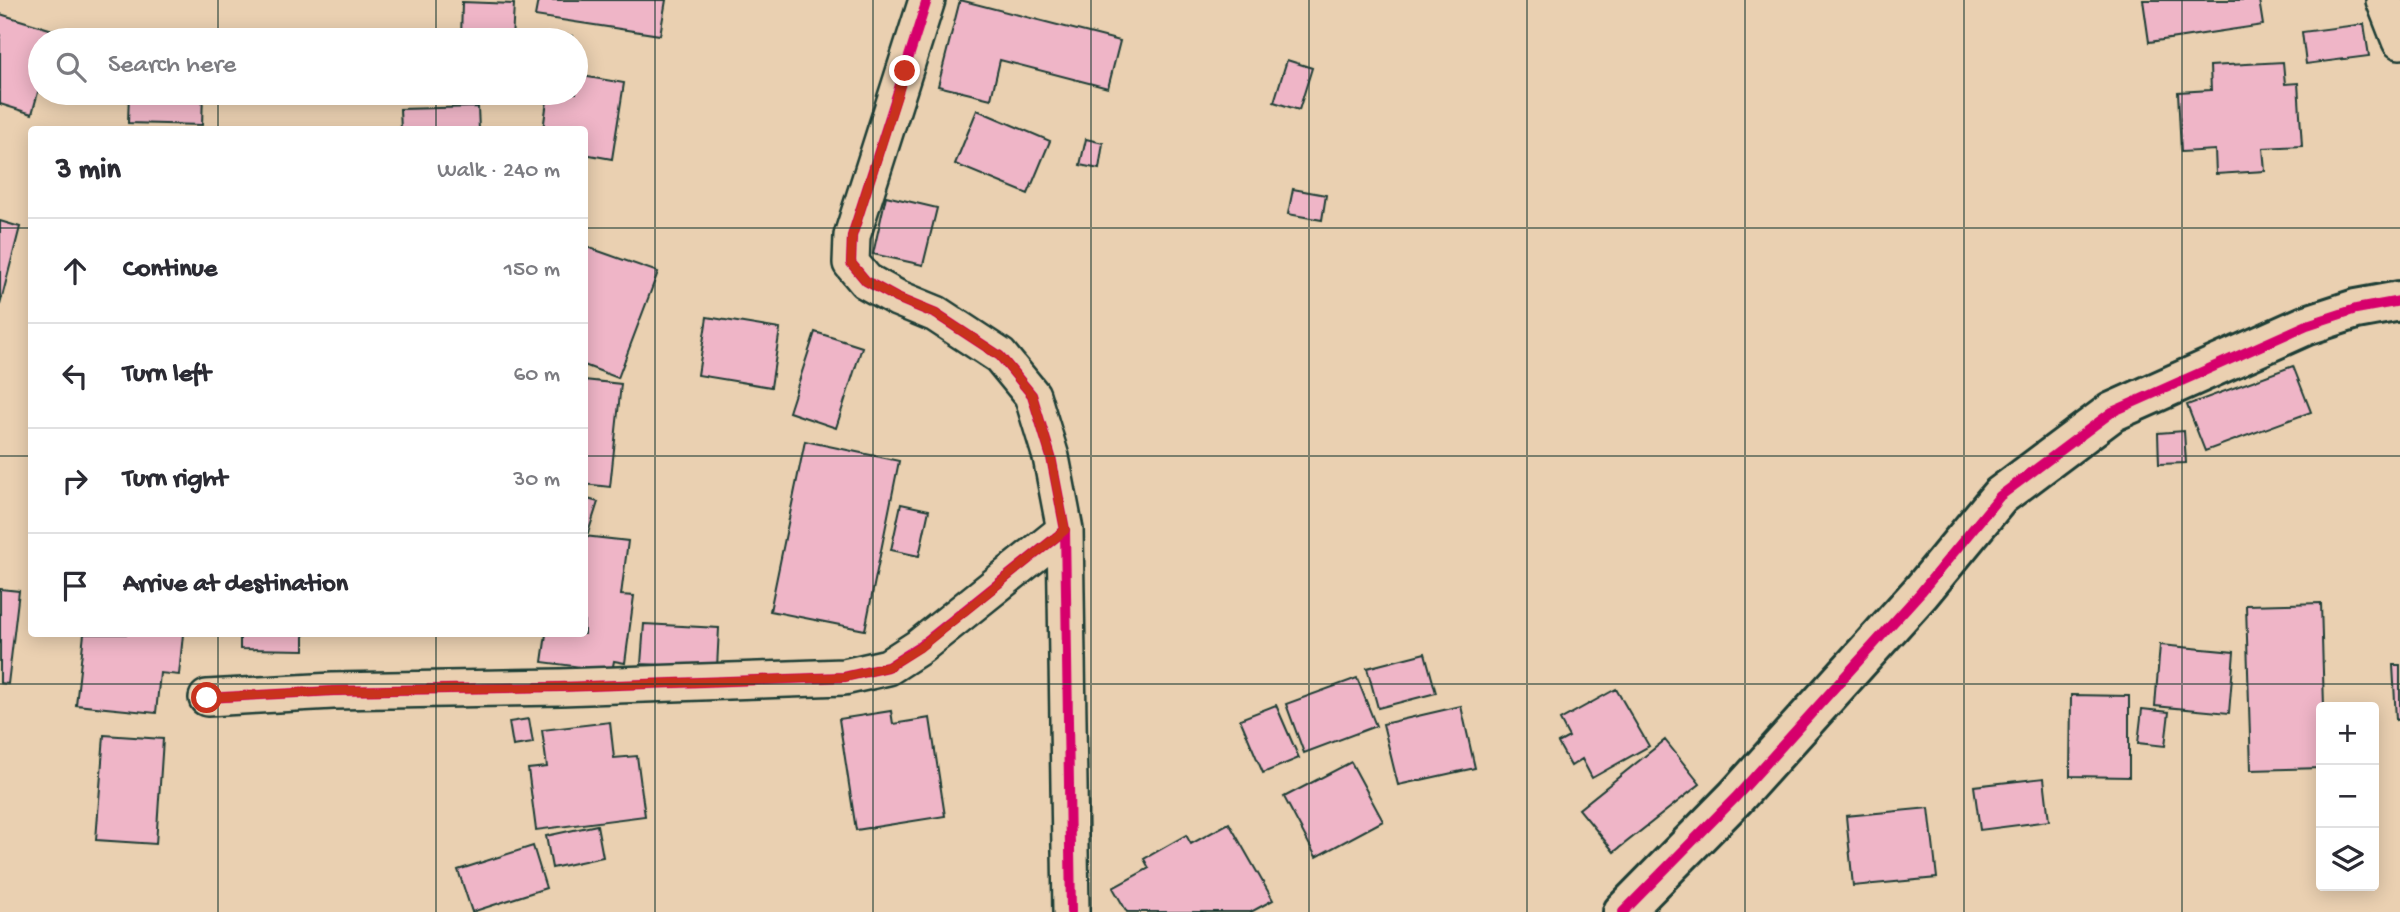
<!DOCTYPE html>
<meta charset="utf-8">
<style>
body{margin:0;font-family:"Gochi Hand",sans-serif;background:#f2f2f3;color:#2b2b33}
.controls{position:absolute;right:21px;bottom:21px;display:grid;overflow:hidden;border-radius:7px;box-shadow:0 4px 18px #0003}
.controls button{width:63px;height:63px;display:grid;place-items:center;padding:0;border:0;border-bottom:2px solid #e1e1e2;background:#fff;color:#2b2b33;font:35px sans-serif}
.stop{position:absolute;width:21px;height:21px;margin:-16px;border:5px solid #c8321e;border-radius:50%;background:#fff}
.stop.end{background:#c8321e;border-color:#fff;box-shadow:0 2px 7px #0008}
.list{margin:0;padding:0;list-style:none}
h2{display:flex;justify-content:space-between;align-items:center;height:91px;margin:0;padding:0 28px;font-size:30px}
h2 small{font-size:23px;font-weight:400;color:#7c7c81}
.list li{display:grid;grid-template-columns:46px 1fr auto;gap:21px;align-items:center;box-sizing:border-box;height:105px;padding:0 28px;border-top:2px solid #e1e1e2}
.list b{display:block;font-size:26px;white-space:nowrap}
.list em{font-size:23px;font-style:normal;color:#7c7c81}
.icon{flex:none;width:38px;height:38px;fill:none;stroke:currentColor;stroke-width:2;stroke-linecap:round;stroke-linejoin:round}
.map{position:relative;flex:none;width:2400px;height:912px;overflow:hidden}
.search{position:absolute;background:#fff;box-shadow:0 4px 18px #0003;left:28px;top:28px;width:560px;height:77px;display:flex;align-items:center;gap:18px;box-sizing:border-box;padding:0 24px;border-radius:38px;color:#7c7c81;font-size:26px}
.panel{position:absolute;background:#fff;box-shadow:0 4px 18px #0003;left:28px;top:126px;width:560px;height:511px;border-radius:7px}
.map>svg:first-child{display:block}
.building{fill:#efb5c7;stroke:#1f3d34;stroke-width:2}
.lines{fill:none;stroke-linecap:round;stroke-linejoin:round}
.minor-casing{stroke:#1f3d34;stroke-width:40}
.tertiary-casing{stroke:#1f3d34;stroke-width:44}
.minor{stroke:#ead0b1;stroke-width:35}
.tertiary{stroke:#ead0b1;stroke-width:38}
.cycleway-casing{stroke:#ead0b1;stroke-width:15}
.cycleway{stroke:#d6006c;stroke-width:10}
.route{stroke:#c8321e;stroke-width:9}
.grid{fill:none;stroke:#1f3d34;stroke-width:2;stroke-opacity:0.55}
</style>
<div class="map">
<svg width="2400" height="912" viewBox="0 0 2400 912">
<rect width="100%" height="100%" fill="#ead0b1"/>
<filter id="ink" filterUnits="userSpaceOnUse"><feTurbulence type="fractalNoise" baseFrequency=".0143" numOctaves="2"/><feDisplacementMap in="SourceGraphic" scale="14" xChannelSelector="R" yChannelSelector="G"/><feConvolveMatrix kernelMatrix="1 2 1 2 8 2 1 2 1" color-interpolation-filters="sRGB"/></filter>
<g filter="url(#ink)">
<path class="building" d="M538 0H666L660 35 535 16Z
M960 0 1120 41 1108 88 1000 60 991 99 938 86Z
M2143 0H2259L2263 25 2149 42Z
M462 2 514 4 512 40H461Z
M0 14 56 31 53 40H40V85L32 114 0 104Z
M2364 24 2369 56 2306 64 2302 32Z
M543 34 573 36V40H542Z
M1287 60 1312 68 1299 110 1274 102Z
M2283 62 2285 84 2298 83 2302 146 2263 148 2265 171 2216 174 2215 150 2181 152 2178 92 2211 90 2210 66Z
M576 75 624 83 612 159 584 154V130H543L548 93H576Z
M129 93H203L202 125 128 123Z
M478 107 479 130H401L400 109Z
M977 110 1050 141 1028 194 955 164Z
M1086 139 1103 143 1099 169 1080 165Z
M1293 189 1326 195 1322 220 1288 214Z
M886 196 937 208 923 265 873 254Z
M0 221 20 227 0 305Z
M584 246 658 272 618 378 584 365Z
M707 317 780 329 771 387 698 375Z
M815 332 862 347 836 428 789 412Z
M2293 366 2311 412 2205 451 2187 405Z
M584 380 621 384 610 487 584 484Z
M2184 431 2186 463 2159 464 2158 433Z
M805 441 899 461 865 630 770 611Z
M584 498 598 502 588 533 584 532Z
M901 504 929 510 919 556 891 550Z
M584 536 628 541 621 595 634 596 625 663 614 661 612 671 542 662 546 634H584Z
M0 589 19 591 8 684 0 683Z
M2321 603 2324 707H2321V768L2251 770 2246 605Z
M644 624 719 628 717 668 641 664Z
M84 634H183L179 675 160 673 156 713 76 705Z
M240 634H304V650L240 649Z
M2160 645 2234 652 2229 713 2155 706Z
M1425 653 1436 693 1378 708 1367 668Z
M2393 665H2400V719L2396 720Z
M1357 678 1376 726 1304 753 1286 704Z
M1616 689 1649 746 1592 778 1582 759 1571 766 1558 743 1569 737 1560 720Z
M2071 695 2129 696V777L2070 776Z
M1276 705 1299 758 1263 773 1240 719Z
M1461 706 1475 768 1398 785 1383 724Z
M2142 709 2169 712 2165 746 2138 743Z
M891 711 893 724 930 718 945 816 856 830 839 719Z
M529 719 533 743 513 746 509 722Z
M610 722 614 758 637 756 645 816 536 830 528 769 547 767 542 730Z
M104 735 163 739 156 844 96 840Z
M1665 740 1700 784 1614 852 1579 809Z
M1351 762 1383 821 1316 857 1284 797Z
M2044 778 2049 821 1980 830 1974 786Z
M1929 808 1937 878 1853 886 1846 816Z
M1229 823 1273 900 1251 912H1127L1113 888 1149 868 1144 859 1186 835 1191 844Z
M597 825 603 857 552 868 546 836Z
M533 846 546 888 472 912 458 870Z"/>
<g class="lines">
<defs>
<path id="minor" d="M927 0 852 236 851 263 866 281 897 298 936 314 1000 356 1032 395 1051 457 1065 530 1071 912
M2384 0 2400 41
M207 698 333 691 561 687 844 677 888 667 919 647 1065 530"/>
<path id="tertiary" d="M1623 912 1736 797 1921 592 2000 496 2112 412 2307 325 2356 309 2400 301"/>
</defs>
<use href="#minor" class="minor-casing"/>
<use href="#tertiary" class="tertiary-casing"/>
<use href="#minor" class="minor"/>
<use href="#tertiary" class="tertiary"/>
<defs>
<path id="cycleway" d="M927 0 852 236 851 263 866 281 897 298 936 314 1000 356 1032 395 1051 457 1065 530 1071 912
M207 698 333 691 561 687 844 677 888 667 919 647 1065 530
M1623 912 1736 797 1921 592 2000 496 2112 412 2307 325 2356 309 2400 301"/>
</defs>
<use href="#cycleway" class="cycleway-casing"/>
<use href="#cycleway" class="cycleway"/>
</g>
</g>
<g class="lines" filter="url(#ink)">
<path class="route" d="M207 698 333 691 561 687 845 677 888 667 919 648 1065 530 1051 457 1032 395 1000 356 936 314 897 298 866 281 851 263 852 236 905 71"/>
</g>
<path class="grid" d="M218 0V40M436 0V40M655 0V912M873 0V912M1091 0V912M1309 0V912M1527 0V912M1745 0V912M1964 0V912M2182 0V912M218 93V130M436 93V130M0 228H32M584 228H2400M0 456H32M584 456H2400M218 634V912M436 634V912M0 684H2400"/>
</svg>
<div class="controls">
<button>+</button>
<button>−</button>
<button><svg class="icon" aria-label="layers" viewBox="0 0 24 24"><path d="M12 4l9 5-9 5-9-5zM3 14l9 5 9-5"/></svg></button>
</div>
<div class="stop" style="left:207px;top:698px"></div>
<div class="stop end" style="left:905px;top:71px"></div>
<div class="search"><svg class="icon" aria-label="search" viewBox="0 0 24 24"><circle cx="10" cy="10" r="6"/><path d="M15 15l6 6"/></svg>Search here</div>
<section class="panel">
<h2>3 min<small>Walk · 240 m</small></h2>
<ul class="list">
<li><svg class="icon" aria-label="ahead" viewBox="0 0 24 24"><path d="M12 20V5M6 11l6-6 6 6"/></svg><div><b>Continue</b></div><em>150 m</em></li>
<li><svg class="icon" aria-label="left" viewBox="0 0 24 24"><path d="M17 20v-9H6M10 6l-5 5 5 5"/></svg><div><b>Turn left</b></div><em>60 m</em></li>
<li><svg class="icon" aria-label="right" viewBox="0 0 24 24"><path d="M7 20v-9h11M14 6l5 5-5 5"/></svg><div><b>Turn right</b></div><em>30 m</em></li>
<li><svg class="icon" aria-label="arrive" viewBox="0 0 24 24"><path d="M6 21V4h12l-3 4 3 4H6"/></svg><div><b>Arrive at destination</b></div></li>
</ul>
</section>
</div>
